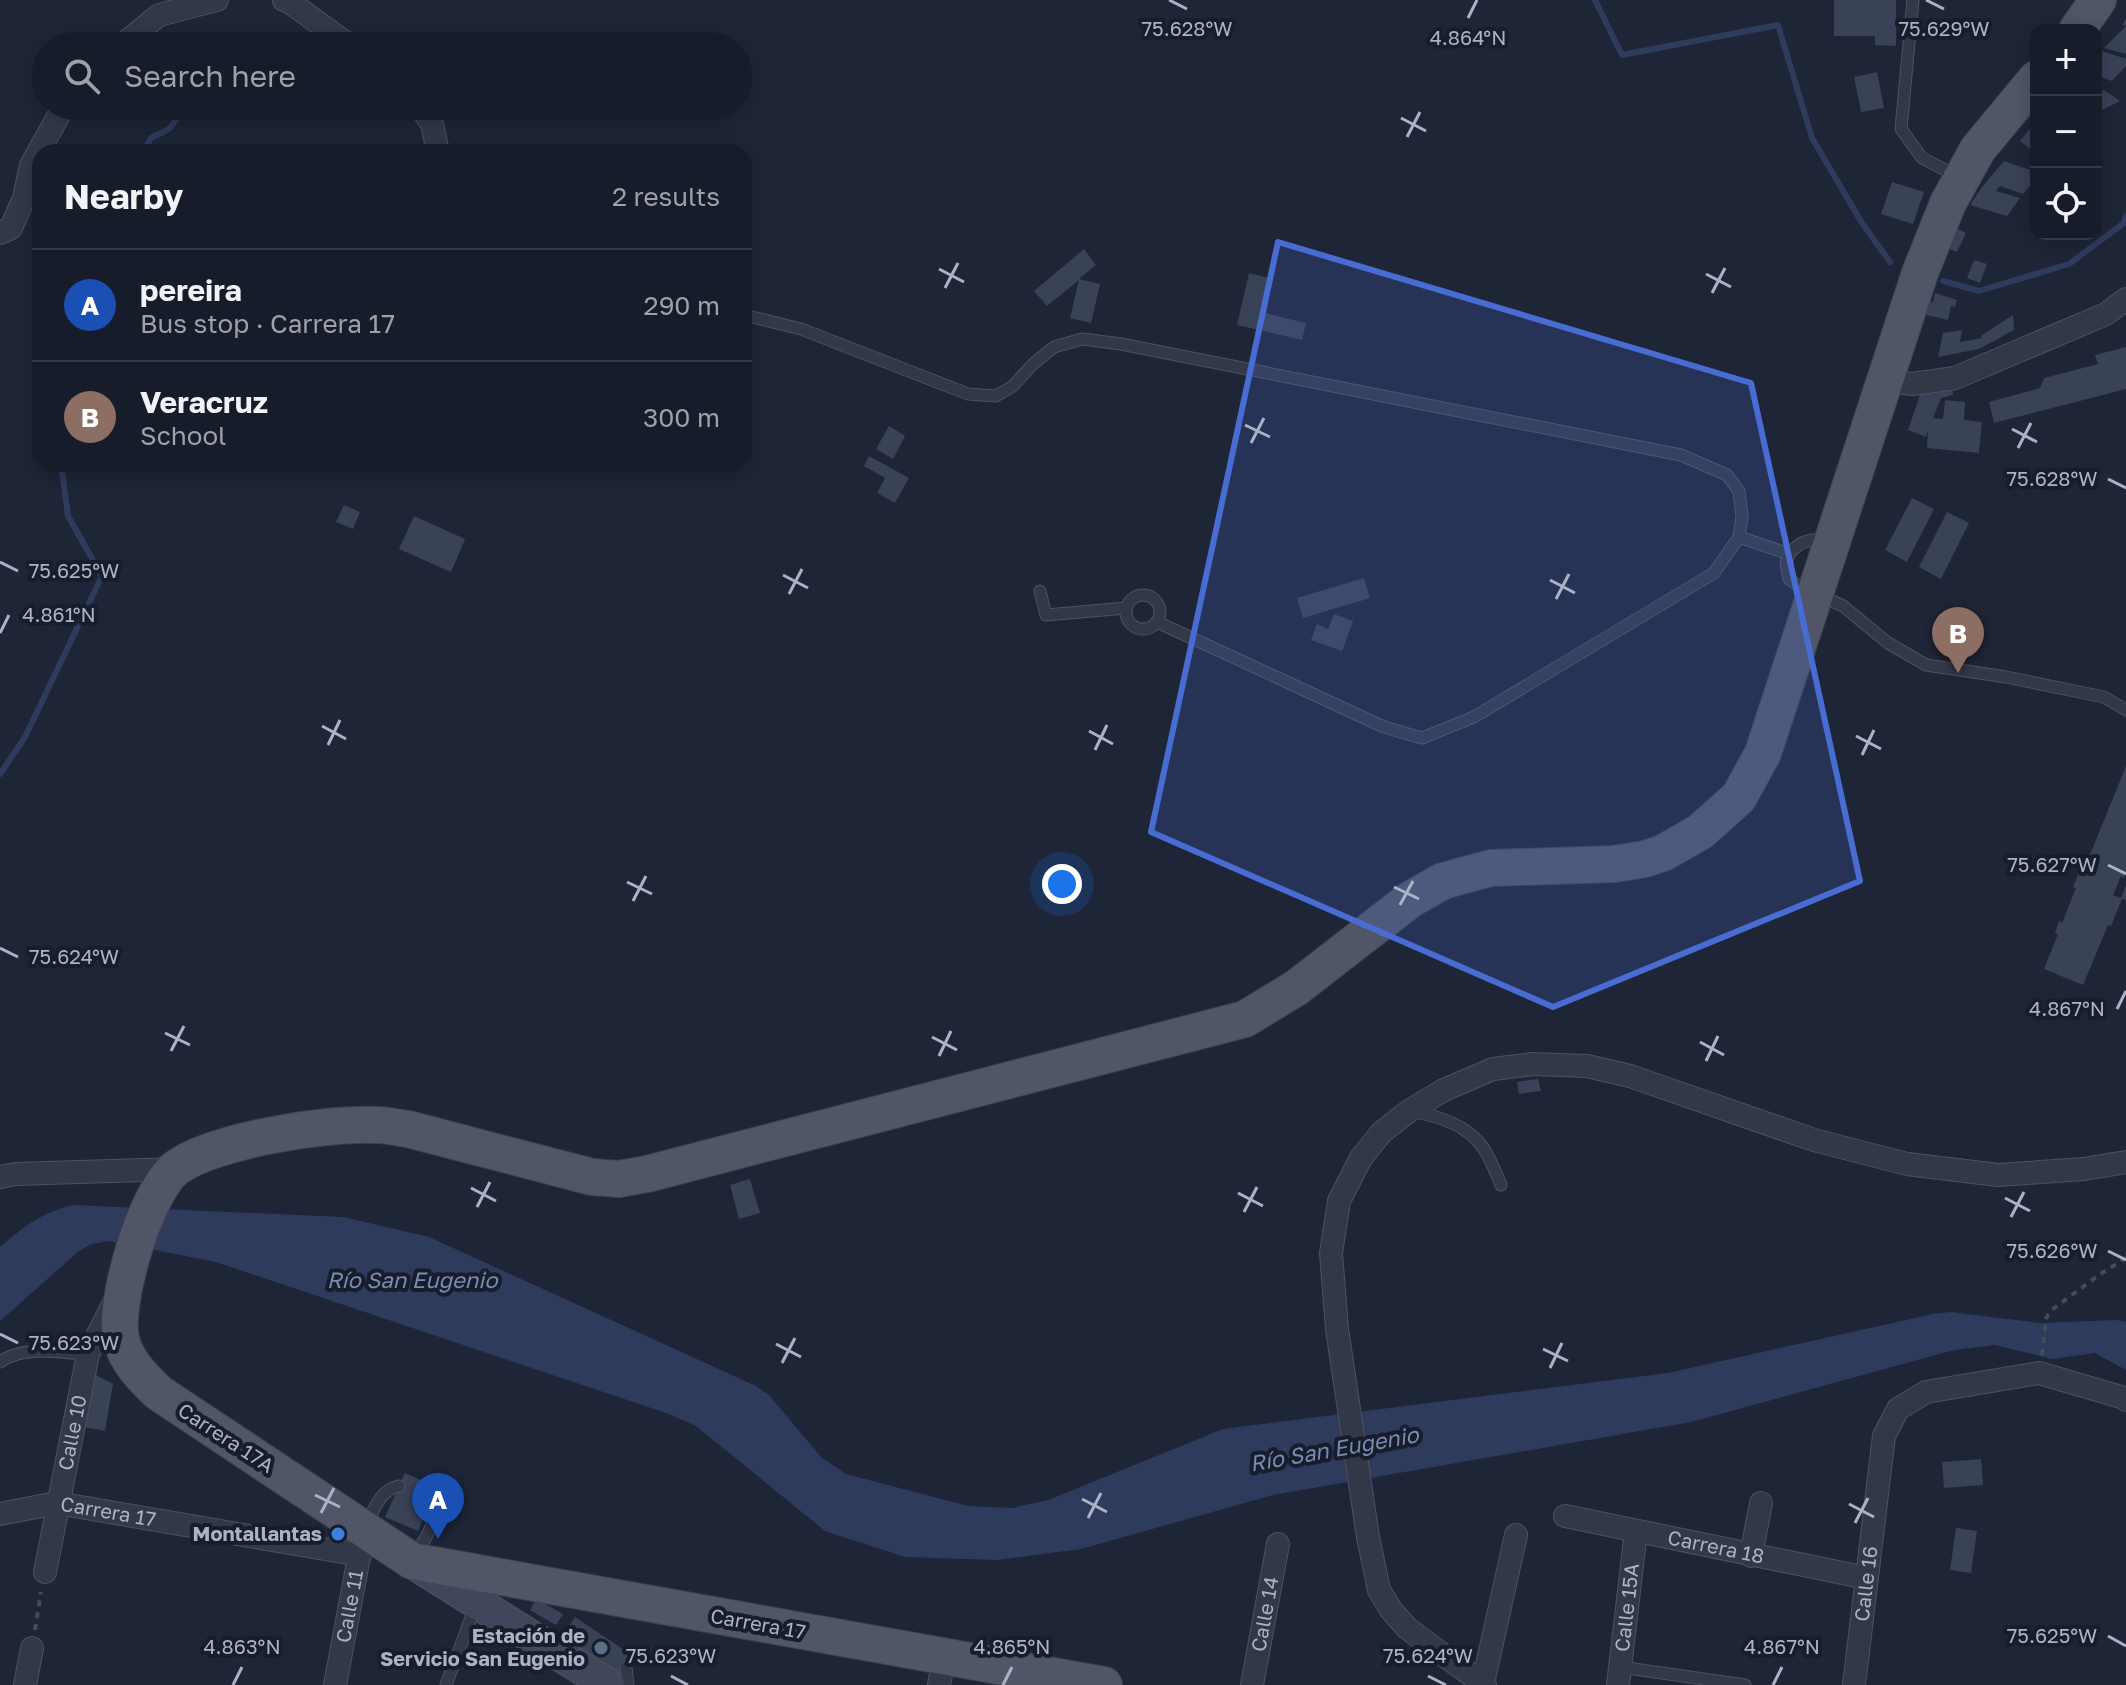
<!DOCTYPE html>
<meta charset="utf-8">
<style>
body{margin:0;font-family:"Golos Text",sans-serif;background:#1f2531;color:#f1f3f6}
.controls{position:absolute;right:24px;top:24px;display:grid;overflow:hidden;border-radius:16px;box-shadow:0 4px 20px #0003}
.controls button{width:72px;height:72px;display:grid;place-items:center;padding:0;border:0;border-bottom:2px solid #353a46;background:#161c29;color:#f1f3f6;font:40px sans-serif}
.you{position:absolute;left:1062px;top:884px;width:28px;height:28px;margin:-20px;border:6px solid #fff;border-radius:50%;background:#1a73e8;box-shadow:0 0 0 12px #1a73e833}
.badge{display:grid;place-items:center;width:52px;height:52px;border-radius:50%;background:#d93025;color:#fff;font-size:26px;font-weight:700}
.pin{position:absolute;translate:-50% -66px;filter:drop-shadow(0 2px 4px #0008)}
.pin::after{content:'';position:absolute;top:42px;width:28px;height:24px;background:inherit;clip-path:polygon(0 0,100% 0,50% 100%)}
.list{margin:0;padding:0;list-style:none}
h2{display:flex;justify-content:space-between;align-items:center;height:104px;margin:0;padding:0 32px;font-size:34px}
h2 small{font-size:26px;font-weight:400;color:#9ea1a8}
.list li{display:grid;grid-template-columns:52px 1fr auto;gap:24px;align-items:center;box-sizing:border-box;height:112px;padding:0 32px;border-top:2px solid #353a46}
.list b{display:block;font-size:30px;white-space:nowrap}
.list p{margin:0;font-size:26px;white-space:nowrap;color:#9ea1a8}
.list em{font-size:26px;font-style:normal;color:#9ea1a8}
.icon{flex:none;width:44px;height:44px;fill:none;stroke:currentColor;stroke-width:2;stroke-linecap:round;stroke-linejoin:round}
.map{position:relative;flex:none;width:2126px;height:1685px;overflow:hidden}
.search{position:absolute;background:#161c29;box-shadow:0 4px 20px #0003;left:32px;top:32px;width:720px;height:88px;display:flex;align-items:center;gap:20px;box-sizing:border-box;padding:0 28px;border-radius:44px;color:#9ea1a8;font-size:30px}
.panel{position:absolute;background:#161c29;box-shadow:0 4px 20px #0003;left:32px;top:144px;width:720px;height:328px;border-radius:24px}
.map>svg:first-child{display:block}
.water{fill:#2f3b5d}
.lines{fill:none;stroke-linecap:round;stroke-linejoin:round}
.stream{stroke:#2f3b5d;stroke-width:6}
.building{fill:#3a4258}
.lane-casing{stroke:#4d5263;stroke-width:13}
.street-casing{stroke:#4d5263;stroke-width:24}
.secondary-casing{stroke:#4d5263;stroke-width:34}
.primary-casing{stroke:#3c4151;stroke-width:38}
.path{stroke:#3e4f56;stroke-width:4;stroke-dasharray:6 6;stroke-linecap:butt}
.lane{stroke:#323847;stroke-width:11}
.street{stroke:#323847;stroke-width:22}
.secondary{stroke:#40465b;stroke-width:32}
.primary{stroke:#505668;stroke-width:36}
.marked{fill:#486cd2;fill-opacity:0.2;stroke:#486cd2;stroke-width:6;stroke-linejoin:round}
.ticks{fill:none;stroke:#acb2c5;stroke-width:3}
.shop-dot{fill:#3f7fe0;stroke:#181d2c;stroke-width:3}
.service-dot{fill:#5c6f8a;stroke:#181d2c;stroke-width:3}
.labels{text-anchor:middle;stroke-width:8;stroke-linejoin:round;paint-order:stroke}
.street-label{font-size:20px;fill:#acb2c5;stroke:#181d2c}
.poi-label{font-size:20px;font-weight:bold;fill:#acb2c5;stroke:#181d2c;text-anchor:end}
.water-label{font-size:22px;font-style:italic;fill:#7a8ab3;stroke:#181d2c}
.ticks-label{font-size:20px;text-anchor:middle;fill:#acb2c5;stroke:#181d2c;stroke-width:8;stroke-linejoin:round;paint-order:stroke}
</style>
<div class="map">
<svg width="2126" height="1685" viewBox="0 0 2126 1685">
<rect width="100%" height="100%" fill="#1e2537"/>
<path class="water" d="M73 1205 343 1217 429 1237 756 1386 769 1395 821 1457 846 1474 968 1506 1012 1508 1048 1500 1223 1429 1668 1373 1933 1314 1951 1312 2040 1323 2117 1320 2126 1322V1370L2095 1353 2052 1359 1995 1345 1954 1350 1691 1422 1273 1495 1081 1549 997 1560 905 1557 825 1531 696 1426 669 1414 216 1262 109 1241 92 1244 79 1251 0 1321V1247C26 1225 39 1214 73 1205Z"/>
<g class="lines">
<path class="stream" d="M1595 0 1622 55 1778 25 1812 138 1862 223 1890 262
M236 46 281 38
M143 152 151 138 169 129 187 106
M1943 281 1979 291 2069 264 2124 223 2126 216
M0 774 25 737 102 576 68 516 61 464"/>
</g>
<path class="building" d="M1834 0H1896V46L1875 45V36H1834Z
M2126 19V54L2104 48 2126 26 2122 25Z
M2102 51 2126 59V66L2112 81 2096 75V57Z
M1877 72 1884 108 1861 112 1854 77Z
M2104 90 2120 101 2102 110 2096 106V94Z
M2036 121V153L2020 141Z
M2004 161 2036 172V179L2023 194 2000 186 1996 191 2020 198 2007 216 1970 205 1982 187Z
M1892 182 1924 192 1913 224 1881 214Z
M1956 228 1966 233 1957 252 1946 248Z
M1084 249 1096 265 1079 279 1100 284 1091 323 1070 318 1079 280 1047 306 1034 291Z
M1974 260 1987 264 1980 283 1967 278Z
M1249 273 1269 278 1261 312 1306 323 1302 340 1237 325Z
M1935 293 1957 300 1955 307 1951 306 1948 320 1926 315 1928 301 1933 302Z
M2013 315 2014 330 1979 349 1938 357 1943 333 1962 330 1960 342 1982 338V335Z
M2126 347V389L1994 423 1989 402 2040 388 2044 378 2098 364 2095 355Z
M1952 382 1953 395 1941 398 1933 418 1943 419 1945 400 1965 402 1964 420 1982 422 1979 453 1927 448 1928 430 1926 437 1908 430 1923 386Z
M889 426 905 436 893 459 876 449Z
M869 456 909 478 895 503 877 493 885 478 864 466Z
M1912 498 1934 509 1907 562 1885 550Z
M344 505 360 512 353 529 336 522Z
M1947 512 1969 523 1941 579 1919 567Z
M414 516 465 539 451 572 399 549Z
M1364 578 1370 598 1303 618 1297 598Z
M1334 614 1353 621 1342 651 1311 640 1317 624 1328 629Z
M2126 766V872L2124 878 2121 876 2113 895 2121 898 2126 885V900L2122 899 2111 926 2108 925 2083 985 2044 969 2058 934 2055 933 2059 921 2062 923 2076 888 2073 887 2084 861 2087 862Z
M1538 1079 1541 1091 1519 1094 1517 1082Z
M750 1179 760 1213 739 1219 730 1185Z
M94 1374 113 1384 105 1431 84 1427Z
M1981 1459 1983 1485 1944 1488 1942 1462Z
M405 1473 438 1488 418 1531 385 1517Z
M1956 1528 1977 1531 1971 1573 1950 1570Z
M536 1599 563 1614 556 1625 530 1610Z
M575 1617 633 1656 620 1675 562 1636Z"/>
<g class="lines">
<defs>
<path id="lane" d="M1913 0 1901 129 1922 158 1959 177
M744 315 801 329 968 394 996 396 1013 386 1033 364 1054 347 1082 339 1121 344 1681 455 1727 475 1739 491 1742 516 1739 537 1714 573 1474 717 1422 738 1384 727 1157 622
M1739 537 1789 554C1800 541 1810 538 1827 540
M1789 554 1786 564 1789 579 1799 586 1843 606 1888 643 1926 665 2006 677 2104 697 2126 710
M1040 591 1046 615 1126 608
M1126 612a17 17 0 1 1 34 0a17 17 0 1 1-34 0Z
M1412 1111C1440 1117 1467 1124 1484 1149 1491 1160 1496 1173 1501 1185
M0 1362C25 1345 59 1353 88 1354
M367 1523C374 1509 381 1489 399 1486
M414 1557C425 1540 440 1518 433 1498
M626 1667 628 1685
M1620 1667 1745 1685
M446 1685 475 1607"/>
<g id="street">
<path d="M284 0 291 3 350 46"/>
<path d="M121 46 159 15 217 0"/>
<path d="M420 106 432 124 438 152"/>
<path d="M0 233 11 228 24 198 31 165 64 106"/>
<path d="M1884 381 1912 384 1955 378 2106 314 2126 299"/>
<path d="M0 1177 16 1174 175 1169"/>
<path id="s1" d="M0 1514 57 1503 360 1555"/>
<path id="s2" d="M1565 1516 1867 1578"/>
<path d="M1751 1556 1761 1503"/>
<path id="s3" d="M45 1572 88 1354 116 1299"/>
<path d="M1483 1683 1516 1535"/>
<path d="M25 1685 32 1648"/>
<path id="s4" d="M335 1685 362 1541"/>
<path d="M939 1685 944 1658"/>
<path id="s5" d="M1252 1685 1278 1544"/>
<path d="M1485 1685 1435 1649 1407 1628 1391 1610 1379 1590 1368 1537 1337 1329 1331 1253 1339 1201 1361 1158 1382 1132 1409 1111 1444 1090 1493 1069 1533 1064 1587 1066 1630 1076 1814 1140 1907 1164 1998 1175 2084 1169 2126 1162"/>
<path id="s6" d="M1618 1685 1636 1531"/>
<path id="s7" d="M1854 1685 1884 1436 1898 1409 1926 1392 2039 1373 2121 1397 2126 1400"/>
</g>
<path id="secondary" d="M414 1563 608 1685"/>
<path id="primary" d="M2077 30 2098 0
M1104 1685 412 1561 159 1393C143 1378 126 1361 121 1339 113 1302 146 1191 176 1168 214 1140 330 1122 378 1125 388 1125 398 1128 408 1129L592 1177 619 1179 647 1174 1245 1019 1296 988 1411 899 1443 881 1491 868 1614 864 1645 859 1663 853 1700 832 1739 797 1763 753 1920 273 1948 203 1978 149 2036 79"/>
</defs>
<use href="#lane" class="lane-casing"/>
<use href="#street" class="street-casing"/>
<use href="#secondary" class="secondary-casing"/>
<use href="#primary" class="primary-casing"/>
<path class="path" d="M2042 1355 2046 1319 2049 1312 2099 1275 2126 1258
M35 1630 41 1592"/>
<use href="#lane" class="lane"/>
<use href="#street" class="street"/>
<use href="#secondary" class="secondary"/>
<use href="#primary" class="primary"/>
</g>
<path class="marked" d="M1278 242 1751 383 1860 881 1553 1007 1151 832Z"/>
<path class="ticks" d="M1169 0 1187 9M1926 0 1944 9M1468 18 1477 0M1401 118 1426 131M1407 137 1420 112M939 269 964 282M1706 274 1731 287M945 288 958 263M1712 293 1725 268M1245 425 1270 437M2012 429 2037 442M1251 443 1264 418M2018 448 2031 423M2108 479 2126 488M0 562 18 571M783 575 808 588M1550 580 1575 593M789 594 802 569M1556 599 1569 574M0 633 9 615M322 726 346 739M1089 731 1113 744M1856 736 1881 749M328 745 340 720M1095 750 1107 725M1862 755 1874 730M2108 865 2126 874M627 882 652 894M1394 887 1419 899M633 901 646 876M1400 905 1413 881M0 948 18 957M2117 1009 2126 991M165 1033 190 1045M932 1037 957 1050M1700 1042 1724 1055M171 1051 184 1026M939 1056 951 1031M1706 1061 1718 1036M471 1188 496 1201M1238 1193 1263 1206M2005 1198 2030 1211M477 1207 490 1182M1244 1212 1257 1187M2011 1217 2024 1192M2108 1251 2126 1260M0 1334 18 1343M776 1344 801 1357M1543 1349 1568 1361M782 1363 795 1338M1550 1368 1562 1343M315 1495 340 1507M1082 1499 1107 1512M1849 1504 1874 1517M321 1513 334 1488M1088 1518 1101 1493M1855 1523 1868 1498M2108 1636 2126 1646M671 1676 688 1685M1428 1676 1446 1685M233 1685 242 1667M1003 1685 1012 1667M1773 1685 1782 1667"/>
<circle class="shop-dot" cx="338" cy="1534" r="8"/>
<circle class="service-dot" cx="601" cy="1648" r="8"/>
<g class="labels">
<g class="street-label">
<text dy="7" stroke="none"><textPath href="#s3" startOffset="142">Calle 10</textPath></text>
<text transform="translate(226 1438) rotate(33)" y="7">Carrera 17A</text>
<text dy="7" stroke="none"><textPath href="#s1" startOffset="110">Carrera 17</textPath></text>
<text dy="7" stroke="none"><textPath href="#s2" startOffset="154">Carrera 18</textPath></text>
<text dy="7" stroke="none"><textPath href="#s7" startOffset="102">Calle 16</textPath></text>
<text dy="7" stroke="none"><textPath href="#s4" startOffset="80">Calle 11</textPath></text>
<text dy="7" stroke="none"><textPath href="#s6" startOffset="78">Calle 15A</textPath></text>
<text dy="7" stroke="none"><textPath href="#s5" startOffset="72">Calle 14</textPath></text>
<text transform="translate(758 1624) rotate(10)" y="7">Carrera 17</text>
</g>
<g class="poi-label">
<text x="322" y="1541">Montallantas</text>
<text x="585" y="1643">Estación de<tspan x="585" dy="23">Servicio San Eugenio</tspan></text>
</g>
<g class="water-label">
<text x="412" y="1288">Río San Eugenio</text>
<text transform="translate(1334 1449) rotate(-10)" y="8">Río San Eugenio</text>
</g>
</g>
<g class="ticks-label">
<text x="1187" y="36">75.628°W</text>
<text x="1944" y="36">75.629°W</text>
<text x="1468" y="45">4.864°N</text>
<text x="2052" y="486">75.628°W</text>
<text x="74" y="578">75.625°W</text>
<text x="59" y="622">4.861°N</text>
<text x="2052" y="872">75.627°W</text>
<text x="74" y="964">75.624°W</text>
<text x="2067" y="1016">4.867°N</text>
<text x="2052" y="1258">75.626°W</text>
<text x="74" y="1350">75.623°W</text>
<text x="2052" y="1643">75.625°W</text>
<text x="242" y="1654">4.863°N</text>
<text x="1012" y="1654">4.865°N</text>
<text x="1782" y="1654">4.867°N</text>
<text x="671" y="1663">75.623°W</text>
<text x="1428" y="1663">75.624°W</text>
</g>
</svg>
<div class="controls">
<button>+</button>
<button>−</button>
<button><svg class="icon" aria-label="locate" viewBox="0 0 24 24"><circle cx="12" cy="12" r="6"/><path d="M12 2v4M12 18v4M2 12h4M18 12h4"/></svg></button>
</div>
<div class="you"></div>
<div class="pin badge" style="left:438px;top:1539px;background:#1a4fb4">A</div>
<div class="pin badge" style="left:1958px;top:673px;background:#8d6e63">B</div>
<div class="search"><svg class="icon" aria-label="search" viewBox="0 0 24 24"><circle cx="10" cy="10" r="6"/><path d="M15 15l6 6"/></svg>Search here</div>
<section class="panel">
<h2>Nearby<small>2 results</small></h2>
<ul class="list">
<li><span class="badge" style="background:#1a4fb4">A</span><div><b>pereira</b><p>Bus stop · Carrera 17</p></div><em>290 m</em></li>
<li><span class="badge" style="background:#8d6e63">B</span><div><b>Veracruz</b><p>School</p></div><em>300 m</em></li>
</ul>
</section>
</div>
